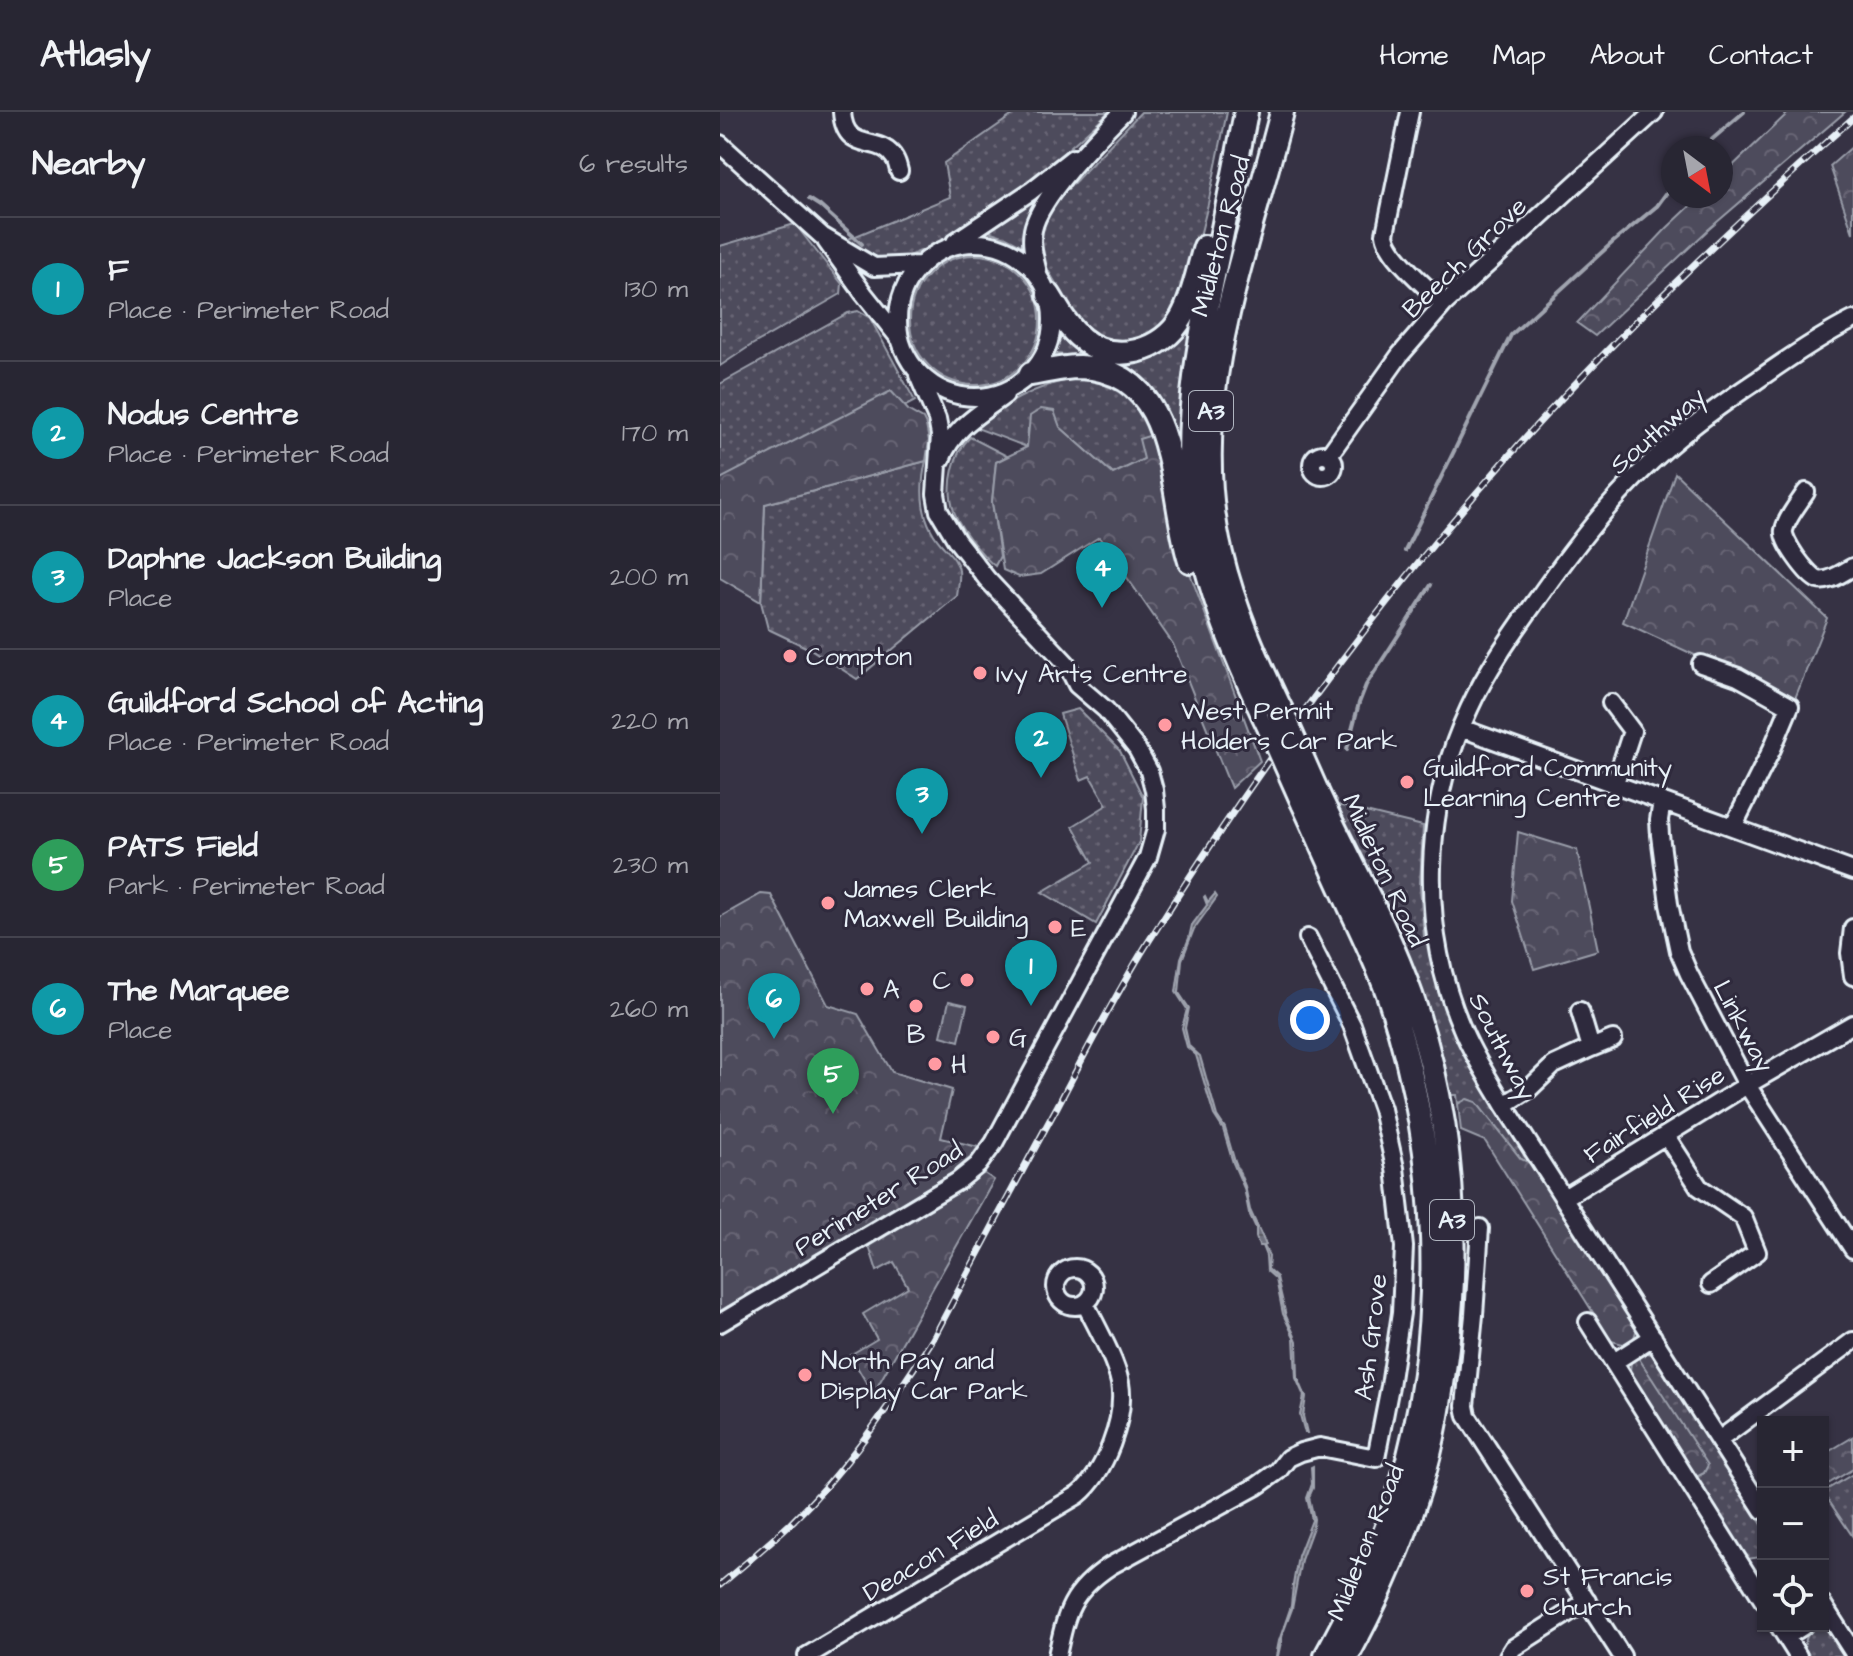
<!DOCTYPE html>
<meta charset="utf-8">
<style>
body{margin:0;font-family:"Architects Daughter",sans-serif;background:#34323f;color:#f1f3f6}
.controls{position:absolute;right:24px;bottom:24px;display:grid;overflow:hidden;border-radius:0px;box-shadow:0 2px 6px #0004}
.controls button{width:72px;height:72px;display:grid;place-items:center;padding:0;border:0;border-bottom:2px solid #44434e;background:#282633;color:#f1f3f6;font:40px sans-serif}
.compass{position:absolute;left:941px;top:24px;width:72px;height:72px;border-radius:50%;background:#282633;box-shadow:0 2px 6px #0004;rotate:148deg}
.you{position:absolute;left:590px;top:908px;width:28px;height:28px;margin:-20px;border:6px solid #fff;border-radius:50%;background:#1a73e8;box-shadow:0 0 0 12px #1a73e833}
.badge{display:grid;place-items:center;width:52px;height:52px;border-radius:50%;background:#d93025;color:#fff;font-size:26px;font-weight:700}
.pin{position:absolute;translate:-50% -66px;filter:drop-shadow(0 2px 4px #0008)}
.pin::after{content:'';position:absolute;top:42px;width:28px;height:24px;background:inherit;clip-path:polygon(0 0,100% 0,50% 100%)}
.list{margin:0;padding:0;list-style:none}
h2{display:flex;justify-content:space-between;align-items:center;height:104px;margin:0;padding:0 32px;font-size:34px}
h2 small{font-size:26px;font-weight:400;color:#a5a5ac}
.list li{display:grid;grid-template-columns:52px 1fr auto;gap:24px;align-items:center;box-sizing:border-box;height:144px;padding:0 32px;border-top:2px solid #44434e}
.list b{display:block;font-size:30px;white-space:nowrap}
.list p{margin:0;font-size:26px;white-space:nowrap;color:#a5a5ac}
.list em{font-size:26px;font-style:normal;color:#a5a5ac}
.icon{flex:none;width:44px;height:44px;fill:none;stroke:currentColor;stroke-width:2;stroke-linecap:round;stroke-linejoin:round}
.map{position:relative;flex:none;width:1133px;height:1544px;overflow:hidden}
header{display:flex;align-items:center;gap:48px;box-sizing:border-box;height:112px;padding:0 40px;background:#282633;border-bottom:2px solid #44434e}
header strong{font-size:38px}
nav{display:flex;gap:44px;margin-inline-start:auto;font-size:28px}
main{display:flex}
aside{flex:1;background:#282633}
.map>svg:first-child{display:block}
.grass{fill:url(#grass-dots);stroke:#9a9eaa;stroke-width:2}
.forest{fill:url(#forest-crowns);stroke:#9a9eaa;stroke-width:2}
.garden{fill:#4d4b5c;stroke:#9a9eaa;stroke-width:2}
.water{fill:url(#water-rules);stroke:#a0a4af;stroke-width:2}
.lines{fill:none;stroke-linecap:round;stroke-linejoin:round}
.stream{stroke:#a0a4af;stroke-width:4}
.minor-casing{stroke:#e8f1f8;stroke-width:22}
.highway-casing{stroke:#e8f1f8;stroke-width:28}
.minor{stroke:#2f2a3d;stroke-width:16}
.highway{stroke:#2f2a3d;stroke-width:22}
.rail-casing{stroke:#e8f1f8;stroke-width:7}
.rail{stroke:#2f2a3d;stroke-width:4;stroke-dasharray:12;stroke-linecap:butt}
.highway-bridge-casing{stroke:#e8f1f8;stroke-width:28;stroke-linecap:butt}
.highway-bridge{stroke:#2f2a3d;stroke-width:22}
.poi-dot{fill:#ff9aa2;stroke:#2f2a3d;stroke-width:3}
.labels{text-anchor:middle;stroke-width:6;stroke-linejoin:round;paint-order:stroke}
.shield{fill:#2f2a3d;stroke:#b0b5c0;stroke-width:2}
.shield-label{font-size:24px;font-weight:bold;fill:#e8f1f8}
.street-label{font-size:26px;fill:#e8f1f8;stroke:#2f2a3d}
.poi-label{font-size:26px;fill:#e8f1f8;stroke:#2f2a3d;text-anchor:start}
</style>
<header>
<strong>Atlasly</strong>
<nav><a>Home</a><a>Map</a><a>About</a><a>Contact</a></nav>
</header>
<main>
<aside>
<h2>Nearby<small>6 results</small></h2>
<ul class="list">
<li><span class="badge" style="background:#0f9aa8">1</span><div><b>F</b><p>Place · Perimeter Road</p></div><em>130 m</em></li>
<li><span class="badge" style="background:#0f9aa8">2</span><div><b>Nodus Centre</b><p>Place · Perimeter Road</p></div><em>170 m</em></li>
<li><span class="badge" style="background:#0f9aa8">3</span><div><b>Daphne Jackson Building</b><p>Place</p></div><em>200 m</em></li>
<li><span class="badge" style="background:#0f9aa8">4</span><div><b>Guildford School of Acting</b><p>Place · Perimeter Road</p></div><em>220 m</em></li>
<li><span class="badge" style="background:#2e9e5b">5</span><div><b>PATS Field</b><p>Park · Perimeter Road</p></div><em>230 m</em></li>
<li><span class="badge" style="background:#0f9aa8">6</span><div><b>The Marquee</b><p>Place</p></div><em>260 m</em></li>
</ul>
</aside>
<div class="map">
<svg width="1133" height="1544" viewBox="0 0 1133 1544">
<defs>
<pattern id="grass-dots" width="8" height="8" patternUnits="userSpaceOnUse" patternTransform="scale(2)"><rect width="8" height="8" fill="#4d4b5c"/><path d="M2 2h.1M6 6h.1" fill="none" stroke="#676574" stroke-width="1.8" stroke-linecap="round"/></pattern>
<pattern id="forest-crowns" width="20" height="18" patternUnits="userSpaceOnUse" patternTransform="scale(2)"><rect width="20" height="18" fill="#4d4b5c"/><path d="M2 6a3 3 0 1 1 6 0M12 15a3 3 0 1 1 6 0" fill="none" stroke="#676574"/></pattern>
<pattern id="water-rules" width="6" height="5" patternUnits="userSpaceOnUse" patternTransform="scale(2)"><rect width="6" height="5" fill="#70717f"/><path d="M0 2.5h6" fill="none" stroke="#5b5c64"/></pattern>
</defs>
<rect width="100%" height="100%" fill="#363244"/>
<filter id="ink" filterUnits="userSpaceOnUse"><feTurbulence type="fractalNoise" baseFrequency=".0125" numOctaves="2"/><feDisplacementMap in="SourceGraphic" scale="16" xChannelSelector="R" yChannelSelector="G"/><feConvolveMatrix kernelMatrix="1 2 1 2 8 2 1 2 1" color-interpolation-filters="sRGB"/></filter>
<g filter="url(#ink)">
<path class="grass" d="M297 0H388C353 36 201 166 151 147 142 143 133 133 126 128L230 85 224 51Z
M421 0H507L488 92 467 177 461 194 432 227 392 233 361 214 328 158 320 139 319 121 327 99Z
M323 81C311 99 305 113 305 135L286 125 268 119Z
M75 112 122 172 121 182 30 234 0 254V134Z
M190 208a65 65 0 1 1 130 0a65 65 0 1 1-130 0Z
M138 199 150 206 195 289 0 393V272L128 201Z
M467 216 473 218 462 328H456C431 259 405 248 335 242L342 217C351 225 360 238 371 243 376 246 384 247 390 249 424 259 446 242 467 216Z
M350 268C393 266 414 287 432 323L424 347 393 362 340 315 308 317 307 335 254 315C284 293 314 274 350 268Z
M250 325 287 344 276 350 272 390 280 444 275 454C269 450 264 443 258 437 236 411 225 391 233 357 236 344 241 334 250 325Z
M206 349C199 379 200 408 221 432 228 440 238 448 239 459 240 466 238 476 237 484L137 567 92 538 48 517 41 490 45 392Z
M358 597 400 639 423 685 419 730 376 812 322 780 373 750 353 714 387 693 370 664 361 668 342 609 340 602Z
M617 693 703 714 700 774 704 825 703 828 708 833 718 874 745 944 810 1051 801 1047 756 990 747 988 738 992 737 983H728L638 742Z
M920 1240 933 1242 1043 1414V1449L1041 1445 1027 1447 976 1365 984 1361 916 1242Z
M1133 1362V1425L1103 1380Z
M1097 1514H1105L1125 1544H1090L1084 1535C1086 1525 1088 1520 1097 1514Z"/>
<path class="forest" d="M1069 0H1125L989 117 875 224 857 211 947 116 981 84H1001V65Z
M1133 34V121L1110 54Z
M171 279 189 299 203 307 206 313 209 329 206 349 45 392 41 490 0 466V367Z
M321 297 334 299 340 315 393 362 424 347 419 327 432 323 440 348 455 421 540 649 511 676 453 532 379 425 321 462 299 465 283 458 272 390 276 350 307 335 310 304Z
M955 361 1107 506 1074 589 903 510Z
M798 720 857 738 878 838 814 857 792 789Z
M41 782 51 783 108 893 138 902 172 960 232 978 221 1026 258 1035 251 1045 232 1061 0 1199V805Z
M747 987 756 990 801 1047 810 1051 917 1216 913 1229 907 1233 891 1229 765 1029 741 1019 738 992Z
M261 1059 274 1068 153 1282 130 1243 157 1227 143 1202 188 1175 174 1150 157 1159 148 1131Z
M916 1242 988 1353 984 1361 976 1365 910 1259 911 1250Z
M1133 1325V1357L1103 1375V1343Z"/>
<path class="garden" d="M229 889 247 893 239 929 221 924Z"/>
<path class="water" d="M495 782 497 785 474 817 462 848 459 881 469 896 465 916 469 934 480 944 497 1004 505 1016 515 1050 525 1074 530 1098 546 1133 544 1134 549 1144 548 1157 557 1165 566 1204 577 1229 578 1266 586 1285 583 1304 587 1321H585L580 1303 584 1284 576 1266 574 1225 563 1202 556 1167 547 1159 546 1144 542 1134H539L536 1125V1116L529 1101 524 1076 513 1051 503 1017 494 1003 476 943 467 935 462 916 467 897 456 880 461 846 469 826 472 813 487 793 484 785 485 784 488 790Z
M593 1354V1376L589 1385 594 1407 593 1415 581 1448 572 1497 563 1521 558 1544H556L559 1529 571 1494 573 1473 578 1444 592 1408 587 1386 592 1372 591 1355Z"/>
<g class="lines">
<path class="stream" d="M982 36 1024 0
M89 87 100 94 142 132
M685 439 791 223 892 131 937 94 953 72
M627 637 639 591 646 573 711 473"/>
<defs>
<path id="minor" d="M122 0C125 44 161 21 175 47 177 50 178 55 179 59
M690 0 665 122C667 143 708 176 724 192
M0 32 102 124 154 155 200 153
M106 129 144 182 179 226
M235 130 311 79 353 46
M178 208a77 77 0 1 1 154 0a77 77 0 1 1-154 0Z
M318 161C315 147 310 133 313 118 319 86 379 24 403 0
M592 353a11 11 0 1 1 22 0a11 11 0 1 1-22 0Z
M609 343 680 243 724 192 934 0
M221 348C232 317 259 302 285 283
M1086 380C1079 391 1067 405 1064 418 1061 428 1088 464 1098 468 1109 471 1123 460 1133 455
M981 552 1018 565 1070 594 1052 637 1013 715
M891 591 912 619 895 671
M741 616 1133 759
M942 689 939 708 940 723 949 792 959 839 969 862 1027 973 1133 1137
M1133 816 1130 841 1133 864
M871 936 893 927
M784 993 808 978 834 953 871 936 860 899
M946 1024 979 1075 1023 1105 1037 1140 991 1172
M844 1086 1027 973 1133 912
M760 1116 754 1203 745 1294 747 1304 902 1544
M336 1175a19 19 0 1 1 38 0a19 19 0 1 1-38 0Z
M868 1210 1043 1488
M0 1211 238 1069 258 1053 274 1031 428 745 436 717V697L434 678 429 659 417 637 386 598 357 573 346 551 267 467 237 429 219 399 216 382 220 323 217 307 198 263
M894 1250 933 1225
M999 1328 1133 1229
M1043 1398 784 993C769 967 752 942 741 914 699 814 703 695 749 597 768 555 796 517 823 479 860 427 900 376 949 334 976 310 1006 289 1036 269 1067 247 1099 225 1133 208
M1103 1493 1133 1540
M1059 1514 1078 1544
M1066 1525 1083 1514
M87 1544 358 1383C385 1361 406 1306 400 1271 395 1246 376 1214 365 1191
M337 1544C346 1500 351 1480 390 1454L537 1374 558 1359 568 1346 581 1340 600 1335 656 1346 670 1274 681 1201 684 1135 675 1056 662 997 632 913 588 826
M788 1544 793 1536 867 1489"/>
<path id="highway" d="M526 0C518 44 509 87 500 131 483 211 464 294 472 377 480 462 513 540 550 617
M329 183C339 199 347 215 362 227 394 253 443 240 462 205 474 184 478 157 485 135
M311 262C327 259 344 255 360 255 461 259 448 381 470 449
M560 596C536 546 514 496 501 442 464 291 526 145 562 0
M597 680C628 747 666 812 691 883 731 997 740 1116 727 1235 721 1283 714 1332 699 1378 681 1436 656 1491 627 1544
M583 691C600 728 616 765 633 801 646 829 659 856 669 885 721 1042 728 1213 681 1373 664 1432 636 1490 606 1544"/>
</defs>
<use href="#minor" class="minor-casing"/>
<use href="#highway" class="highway-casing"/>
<use href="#minor" class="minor"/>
<use href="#highway" class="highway"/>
<defs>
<path id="rail" d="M0 1473C24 1453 47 1433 70 1412 126 1358 171 1292 213 1227 254 1149 295 1072 337 995 366 940 394 885 427 832 532 664 649 503 780 354 889 230 1010 116 1133 6"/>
</defs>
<use href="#rail" class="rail-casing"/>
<use href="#rail" class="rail"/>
<defs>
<path id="highway-bridge" d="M560 596 597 680
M550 617 583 691"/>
</defs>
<use href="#highway-bridge" class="highway-bridge-casing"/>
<use href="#highway-bridge" class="highway-bridge"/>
</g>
</g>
<g class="poi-dot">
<circle cx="70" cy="544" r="8"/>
<circle cx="260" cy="561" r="8"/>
<circle cx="445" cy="613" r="8"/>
<circle cx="687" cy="670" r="8"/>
<circle cx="108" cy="791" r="8"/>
<circle cx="335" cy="815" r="8"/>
<circle cx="247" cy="868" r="8"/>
<circle cx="147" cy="877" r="8"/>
<circle cx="196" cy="894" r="8"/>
<circle cx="273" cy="925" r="8"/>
<circle cx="215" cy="952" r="8"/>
<circle cx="85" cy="1263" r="8"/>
<circle cx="807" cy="1479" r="8"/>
</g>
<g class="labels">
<g class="shield">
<rect x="469" y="279" width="44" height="40" rx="6"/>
<rect x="710" y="1088" width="44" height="40" rx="6"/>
</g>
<g class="shield-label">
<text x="491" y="307">A3</text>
<text x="732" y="1116">A3</text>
</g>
<g class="street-label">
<text transform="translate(500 124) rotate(-75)" y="9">Midleton Road</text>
<text transform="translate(744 145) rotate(-44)" y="9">Beech Grove</text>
<text transform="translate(937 318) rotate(-41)" y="9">Southway</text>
<text transform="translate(665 758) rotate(65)" y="9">Midleton Road</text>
<text transform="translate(1024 914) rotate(62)" y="9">Linkway</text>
<text transform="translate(783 934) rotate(63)" y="9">Southway</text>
<text transform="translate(934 1002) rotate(-32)" y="9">Fairfield Rise</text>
<text transform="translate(158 1086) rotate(-32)" y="9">Perimeter Road</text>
<text transform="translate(650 1225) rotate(-83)" y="9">Ash Grove</text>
<text transform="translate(645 1430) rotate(-68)" y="9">Midleton Road</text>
<text transform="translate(210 1443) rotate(-31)" y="9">Deacon Field</text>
</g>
<g class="poi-label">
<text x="86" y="553">Compton</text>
<text x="276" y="570">Ivy Arts Centre</text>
<text x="461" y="607">West Permit<tspan x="461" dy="30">Holders Car Park</tspan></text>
<text x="703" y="664">Guildford Community<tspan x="703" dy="30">Learning Centre</tspan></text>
<text x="124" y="785">James Clerk<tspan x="124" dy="30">Maxwell Building</tspan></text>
<text x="351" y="824">E</text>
<text x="231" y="877" text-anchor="end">C</text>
<text x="163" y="886">A</text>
<text x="196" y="931" text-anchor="middle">B</text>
<text x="289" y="934">G</text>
<text x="231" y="961">H</text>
<text x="101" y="1257">North Pay and<tspan x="101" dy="30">Display Car Park</tspan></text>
<text x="823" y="1473">St Francis<tspan x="823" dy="30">Church</tspan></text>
</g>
</g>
</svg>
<div class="controls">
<button>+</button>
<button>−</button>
<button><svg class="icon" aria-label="locate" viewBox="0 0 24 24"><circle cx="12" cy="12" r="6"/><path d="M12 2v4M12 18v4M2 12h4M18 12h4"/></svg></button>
</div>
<svg class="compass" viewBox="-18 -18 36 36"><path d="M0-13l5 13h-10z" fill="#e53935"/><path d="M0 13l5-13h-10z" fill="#a5a5ac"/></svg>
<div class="you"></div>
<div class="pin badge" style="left:311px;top:894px;background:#0f9aa8">1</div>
<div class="pin badge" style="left:321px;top:666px;background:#0f9aa8">2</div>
<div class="pin badge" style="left:202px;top:722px;background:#0f9aa8">3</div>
<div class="pin badge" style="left:382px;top:496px;background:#0f9aa8">4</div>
<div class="pin badge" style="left:113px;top:1002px;background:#2e9e5b">5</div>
<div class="pin badge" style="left:54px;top:927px;background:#0f9aa8">6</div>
</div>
</main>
